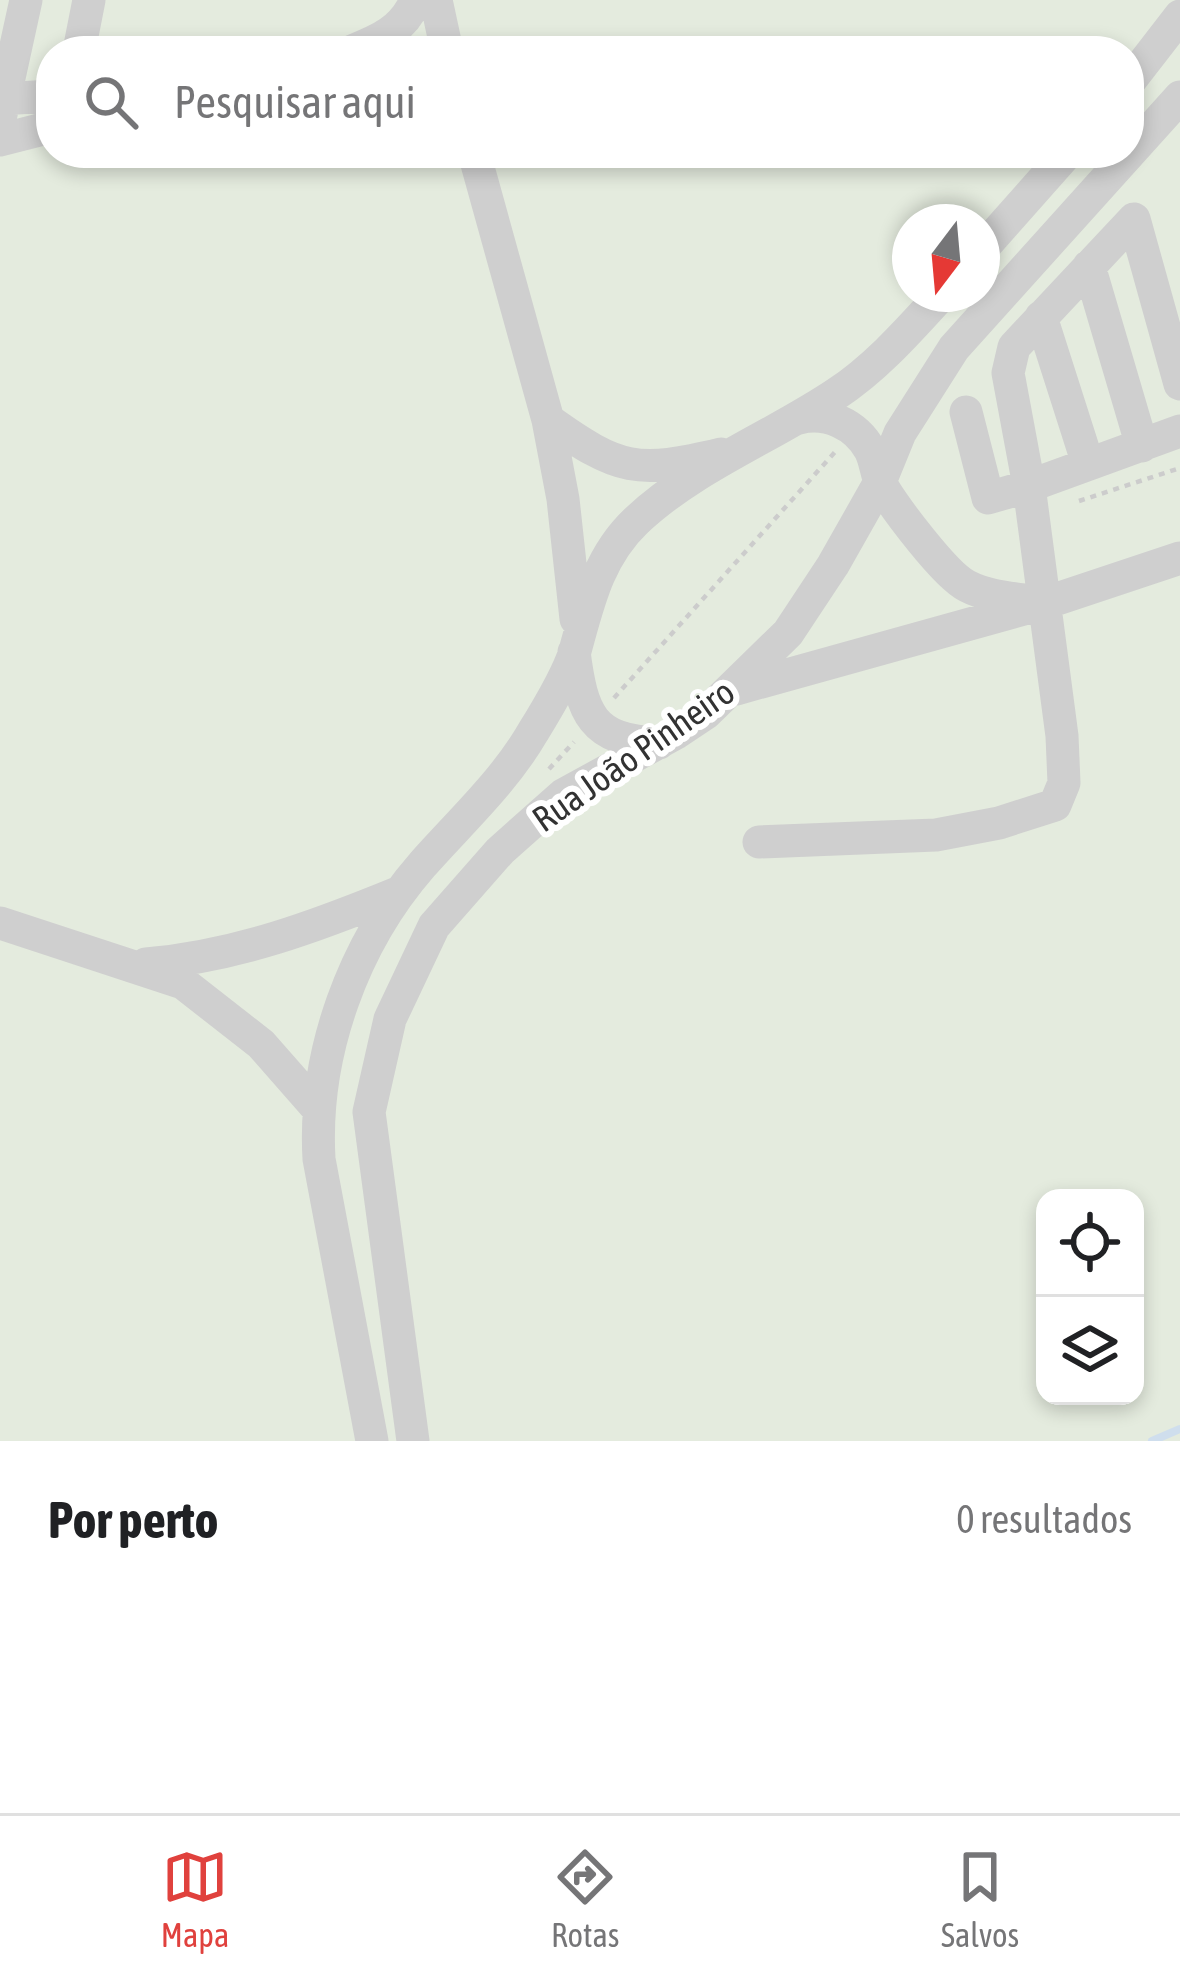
<!DOCTYPE html>
<html lang="pt">
<meta charset="utf-8">
<style>
body{margin:0;font-family:"Asap Condensed",sans-serif;background:#f6f6f6;color:#202124}
.controls{position:absolute;right:36px;bottom:36px;display:grid;overflow:hidden;border-radius:24px;box-shadow:0 6px 18px #0003}
.controls button{width:108px;height:108px;display:grid;place-items:center;padding:0;border:0;border-bottom:3px solid #e0e0e0;background:#fff;color:#202124;font:60px sans-serif}
.compass{position:absolute;left:892px;top:204px;width:108px;height:108px;border-radius:50%;background:#fff;box-shadow:0 6px 18px #0003;rotate:196deg}
.list{margin:0;padding:0;list-style:none}
h2{display:flex;justify-content:space-between;align-items:center;height:156px;margin:0;padding:0 48px;font-size:51px}
h2 small{font-size:39px;font-weight:400;color:#757577}
.icon{flex:none;width:66px;height:66px;fill:none;stroke:currentColor;stroke-width:2;stroke-linecap:round;stroke-linejoin:round}
.map{position:relative;flex:none;width:1180px;height:1441px;overflow:hidden}
.search{position:absolute;background:#fff;box-shadow:0 6px 18px #0003;left:36px;right:36px;top:36px;height:132px;display:flex;align-items:center;gap:30px;box-sizing:border-box;padding:0 42px;border-radius:48px;color:#757577;font-size:45px}
.sheet{height:372px;background:#fff}
nav{display:flex;justify-content:space-around;align-items:center;box-sizing:border-box;height:168px;border-top:3px solid #e0e0e0;background:#fff;font-size:33px;color:#757577}
nav a{display:grid;justify-items:center;gap:6px}
nav .on{color:#e0413d}
.map>svg:first-child{display:block}
.green{fill:#e4ebde;fill-rule:evenodd}
.lines{fill:none;stroke-linecap:round;stroke-linejoin:round}
.stream{stroke:#cfdeed;stroke-width:8}
.path{stroke:#ccc;stroke-width:4.5;stroke-dasharray:6 6;stroke-linecap:butt}
.minor{stroke:#cfcfcf;stroke-width:33}
.labels{text-anchor:middle;stroke-width:12;stroke-linejoin:round;paint-order:stroke}
.street-label{font-size:36px;fill:#323232;stroke:#fff}
</style>
<div class="map">
<svg width="1180" height="1441" viewBox="0 0 1180 1441">
<rect width="100%" height="100%" fill="#fff"/>
<path class="green" d="M0 0H1180V1441H0ZM51 51H1129V153H51ZM910 222H982V294H910ZM1045 1198H1135V1396H1045Z"/>
<g class="lines">
<path class="stream" d="M1152 1441 1180 1429"/>
<path class="path" d="M1079 501 1180 468
M614 698 835 452
M549 769 574 742"/>
<path class="minor" d="M436 0 447 51
M79 51 89 0
M352 51C380 40 403 30 416 0
M1129 82 1180 16
M0 99 51 96
M0 119 26 0
M0 140 51 127
M474 153 548 420 563 499 576 619
M982 249 1067 153
M1089 266 1142 446
M1041 317 1088 464
M1180 384 1134 219 1014 347 1008 373 1029 486 1180 431
M799 418C826 411 856 424 870 450 876 461 876 475 882 486 895 508 945 575 967 586 986 596 1009 598 1031 601
M548 420C619 471 637 474 721 454
M574 652C582 713 591 741 659 743
M736 689 1045 603 1180 558
M759 842 936 835 999 823 1055 805 1064 783 1062 736 1029 486 988 498 966 412
M0 923 183 983 261 1044 319 1110
M146 964C237 956 317 926 400 892
M372 1441 319 1159C313 1054 353 944 422 865 460 822 504 782 533 732 546 711 568 674 575 651 588 604 598 557 636 521 693 467 772 437 836 394 876 368 910 329 942 294
M413 1441 369 1112 390 1019 434 926 500 851 563 795 676 733 706 713 788 633 833 565 880 482 900 433 954 348 1180 97"/>
</g>
<g class="labels">
<g class="street-label">
<text transform="translate(633 755) rotate(-35)" y="13">Rua João Pinheiro</text>
</g>
</g>
</svg>
<div class="controls">
<button><svg class="icon" aria-label="locate" viewBox="0 0 24 24"><circle cx="12" cy="12" r="6"/><path d="M12 2v4M12 18v4M2 12h4M18 12h4"/></svg></button>
<button><svg class="icon" aria-label="layers" viewBox="0 0 24 24"><path d="M12 4l9 5-9 5-9-5zM3 14l9 5 9-5"/></svg></button>
</div>
<svg class="compass" viewBox="-18 -18 36 36"><path d="M0-13l5 13h-10z" fill="#e53935"/><path d="M0 13l5-13h-10z" fill="#757577"/></svg>
<div class="search"><svg class="icon" aria-label="search" viewBox="0 0 24 24"><circle cx="10" cy="10" r="6"/><path d="M15 15l6 6"/></svg>Pesquisar aqui</div>
</div>
<section class="sheet">
<h2>Por perto<small>0 resultados</small></h2>
<ul class="list">
</ul>
</section>
<nav>
<a class="on"><svg class="icon" aria-label="map" viewBox="0 0 24 24"><path d="M3 6l6-2 6 2 6-2v14l-6 2-6-2-6 2zM9 4v14M15 6v14"/></svg>Mapa</a>
<a><svg class="icon" aria-label="directions" viewBox="0 0 24 24"><path d="M12 3l9 9-9 9-9-9zM9 14v-3h6M13 9l2 2-2 2"/></svg>Rotas</a>
<a><svg class="icon" aria-label="saved" viewBox="0 0 24 24"><path d="M7 4h10v16l-5-4-5 4z"/></svg>Salvos</a>
</nav>
